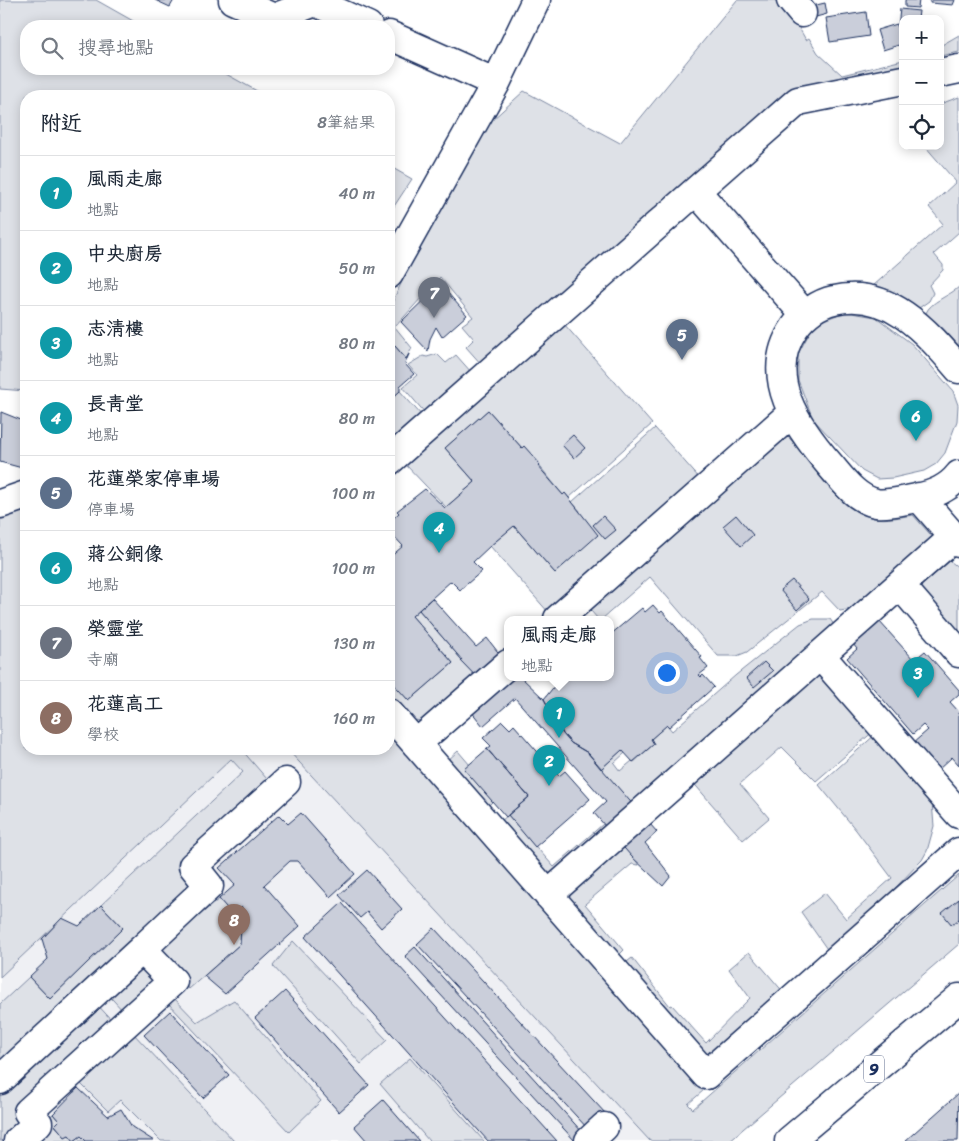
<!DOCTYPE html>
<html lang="zh-TW">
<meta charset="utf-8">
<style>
body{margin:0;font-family:Sriracha,"LXGW WenKai TC",sans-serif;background:#f2f2f3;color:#1f2937}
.controls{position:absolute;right:15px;top:15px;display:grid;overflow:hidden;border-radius:10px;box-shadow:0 2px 12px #0003}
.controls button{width:45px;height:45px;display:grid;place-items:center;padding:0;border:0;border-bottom:1px solid #e0e1e3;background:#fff;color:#1f2937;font:25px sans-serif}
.you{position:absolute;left:666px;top:672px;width:18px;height:18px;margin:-12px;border:4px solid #fff;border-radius:50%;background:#1a73e8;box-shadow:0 0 0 8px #1a73e833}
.badge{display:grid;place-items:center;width:32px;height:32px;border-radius:50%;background:#1f6fb2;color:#fff;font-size:16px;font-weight:700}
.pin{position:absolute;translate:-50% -41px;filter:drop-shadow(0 1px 2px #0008)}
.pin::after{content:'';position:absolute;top:26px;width:18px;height:15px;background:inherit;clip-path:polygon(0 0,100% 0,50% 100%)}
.popup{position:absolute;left:504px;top:616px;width:110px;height:65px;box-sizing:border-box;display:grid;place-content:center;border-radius:10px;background:#fff;filter:drop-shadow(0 1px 4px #0005);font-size:16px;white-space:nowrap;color:#747a83}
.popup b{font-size:19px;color:#1f2937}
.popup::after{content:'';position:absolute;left:50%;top:100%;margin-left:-10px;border:10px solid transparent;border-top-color:#fff}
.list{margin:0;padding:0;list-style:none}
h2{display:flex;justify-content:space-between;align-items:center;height:65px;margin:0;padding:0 20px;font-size:21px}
h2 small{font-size:16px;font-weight:400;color:#747a83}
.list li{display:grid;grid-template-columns:32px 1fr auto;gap:15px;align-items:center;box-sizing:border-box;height:75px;padding:0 20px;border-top:1px solid #e0e1e3}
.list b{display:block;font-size:19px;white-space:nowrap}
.list p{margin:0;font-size:16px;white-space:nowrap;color:#747a83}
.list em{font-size:16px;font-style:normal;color:#747a83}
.icon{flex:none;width:28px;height:28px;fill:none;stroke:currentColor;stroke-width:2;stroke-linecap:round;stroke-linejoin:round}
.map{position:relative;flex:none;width:959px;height:1141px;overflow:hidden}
.search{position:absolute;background:#fff;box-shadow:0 2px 12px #0003;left:20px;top:20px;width:375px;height:55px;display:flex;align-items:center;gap:12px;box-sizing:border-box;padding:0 18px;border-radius:20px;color:#747a83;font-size:19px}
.panel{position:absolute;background:#fff;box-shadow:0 2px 12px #0003;left:20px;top:90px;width:375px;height:665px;border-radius:20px}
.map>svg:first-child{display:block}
.built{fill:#eff0f4}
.green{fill:#dee1e7;stroke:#7c88a2}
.building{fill:#caceda;stroke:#1b2f5e}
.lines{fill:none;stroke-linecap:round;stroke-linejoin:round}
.minor-casing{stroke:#1b2f5e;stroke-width:31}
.major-casing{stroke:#1b2f5e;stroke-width:31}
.minor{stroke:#fff;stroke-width:28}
.major{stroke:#fff;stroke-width:28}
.labels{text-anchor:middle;stroke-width:5;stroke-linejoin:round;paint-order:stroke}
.shield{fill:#fff;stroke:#5f6d8e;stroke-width:1}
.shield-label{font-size:16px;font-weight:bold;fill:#1b2f5e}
</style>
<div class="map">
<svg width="959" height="1141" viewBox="0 0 959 1141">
<rect width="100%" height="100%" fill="#fff"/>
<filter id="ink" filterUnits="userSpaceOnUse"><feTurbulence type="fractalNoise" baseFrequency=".02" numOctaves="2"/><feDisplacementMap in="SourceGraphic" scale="10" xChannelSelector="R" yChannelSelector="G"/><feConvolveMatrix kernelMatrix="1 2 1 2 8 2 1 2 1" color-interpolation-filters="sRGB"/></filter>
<g filter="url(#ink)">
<path class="built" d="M0 520 26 749H287L650 1141H0Z"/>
<path class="green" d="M0 0H96L142 26H26V69H217L266 96H26V391L0 389Z
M737 0H783L806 40 809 38 818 53 842 75 903 60V65L792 92 482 365 466 347 474 339 462 325 473 317 440 277 395 327 412 348 406 359 395 346 389 351V309L431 220 481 130 524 91 620 143Z
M959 35V52L940 56V46Z
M959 97V232L934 254 943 265V270L929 285 933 293 929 301 919 308 886 289 873 286 943 224 929 207 956 182 925 146H940V104Z
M389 166 412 179 389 214Z
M959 287V349L926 313C930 302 949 296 959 287Z
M845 312 876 317 912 344 953 391 958 405 957 421 945 453 936 464 924 471 893 478 877 479 862 471 813 419 798 380V354L811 330 821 321Z
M564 324 652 424 569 498 565 493 563 495 524 447 522 448 488 410 445 448 475 482 446 507 405 464Z
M437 354 446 363 456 355 472 373 426 414 403 387 417 375 408 365 423 356 427 357Z
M400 391 423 417 389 448V401Z
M655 428 701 480 549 613 490 546 514 526 555 573 580 511 572 502Z
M781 430C810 455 834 511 874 518 887 520 900 517 913 515L937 542 864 607 840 611 822 592 747 652 737 656H718L650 577 602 619H598L584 603Z
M0 507 26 508V749H241L273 786 185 866 203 887 0 1075V1004L29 977 50 999 123 928 101 905 243 772 231 759 0 977Z
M950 561 959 568V633L919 588Z
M419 610 462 660 461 661 478 677 427 721 411 720 389 694 390 678 409 701 453 663 412 616Z
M813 619H830L834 625 634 809 601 769 622 750 625 753 614 763 620 771 632 761 634 762 654 744 651 739 667 725 672 731 736 675 800 624Z
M815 669 875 730 816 781 782 747 740 784 769 818 743 840 690 779Z
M877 733 932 802 934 826 927 851 922 860 831 955 801 912 825 893 846 919 892 878 856 830 819 785Z
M389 735 704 1090 688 1104 693 1109 959 875V944L729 1141H650L287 749H389Z
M458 751 470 765 493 801 487 807 447 761Z
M508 815 554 867 603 824 606 828 560 874 546 873 500 822Z
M620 840 639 865 632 864 585 904 624 950 618 956 568 899 569 885Z
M219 899 233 914 242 907 240 944 189 989 158 950Z
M293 941 387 1040 361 1064 273 966Z
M749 952 785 994 709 1054 700 1052 623 965 632 958 670 1006 672 1005 706 1043 750 998 729 969Z
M138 963 157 982 124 1012 103 989Z
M172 996 197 1022 234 1000 321 1101 289 1132 167 1002Z
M94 1001 117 1026 12 1141H0V1086Z
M132 1032 234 1141H161L120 1100 108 1111 81 1084Z
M410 1058 484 1141H429L380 1084Z
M53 1114 59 1121 55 1126 65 1136 69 1135 74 1140 81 1136 86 1141H23Z"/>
<path class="building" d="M155 0H174L170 7Z
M905 0H919L918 8 905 7Z
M930 0H955L953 5 930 3Z
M825 3 827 14 805 20 803 8Z
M900 9 919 11 918 19H903V28L898 27Z
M866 12 869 36 830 42 826 18Z
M897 24 902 44 883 50 877 30Z
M440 284 467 315 442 337 436 327 430 339 428 351 401 322Z
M395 346 406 359 409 354 405 364 414 374 400 386V391L389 401V352Z
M488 410 522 448 524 446 540 464 538 466 563 495 565 493 569 498 598 535 555 573 514 526 490 546 473 562 482 571 460 590 451 581 412 616 453 663 409 701 389 679V558L403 546 390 532 393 530 389 526V522L399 513 397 511 425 489 445 508 475 482 445 448Z
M1 412 26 422V469L0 462Z
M573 435 585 448 574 458 562 445Z
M736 515 753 535 741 546 723 526Z
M603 516 616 530 605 539 593 525Z
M792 580 809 599 797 610 780 590Z
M432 598 476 647 487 638 508 665V677H521L544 699 563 734 571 743 588 753 657 832 645 843 671 876 663 886 631 856 594 813 606 802 515 698 483 726 471 711 488 689 461 661 462 660 419 610Z
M653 605 660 613 662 611 702 657 700 658 708 668 699 675 701 677 703 675 714 687 669 727 667 725 651 739 654 744 633 762 622 750 601 769 588 753 571 743 563 734 544 699 560 679 558 677H610V635L642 608 645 612Z
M879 621 914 660 925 651 959 690V694L950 702 959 712V765L952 757 937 771 913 743 928 730 923 725 913 734 847 658 857 649 853 644Z
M764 662 773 671 754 687 746 678Z
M502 721 510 729 514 725 559 776 565 771 590 799 535 847 508 815 529 797 487 749 491 746 483 738Z
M487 749 529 797 506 817 464 769Z
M301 813 355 874 330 897 298 861H290L264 885 300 926 225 994 204 976 240 944 242 907 233 915 219 899 235 885 219 868 279 815 288 824Z
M367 870 402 909 381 928 367 912 360 918 339 895Z
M959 899V919L952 925 942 913Z
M342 903 557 1141H488L305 937Z
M101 905 123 928 50 999 29 977 48 959 42 939 62 918 79 926Z
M434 928 606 1114 589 1130 417 944Z
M415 947 583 1133 575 1141 405 956Z
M285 991 369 1085 339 1112 255 1018Z
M170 1011 229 1075 203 1098 144 1035Z
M78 1088 108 1116 121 1109 132 1127 154 1141H86L81 1136 74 1141 69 1135 65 1137 55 1125 59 1121 53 1114Z
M959 1093 958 1141H905Z
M383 1100 419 1141H367L354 1126Z"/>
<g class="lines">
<defs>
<path id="minor" d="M233 0 274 18 315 2 368 26
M791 0 802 13
M389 35 496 83
M940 73 959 69
M696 191 805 315
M389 274 496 83 536 0
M959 369C927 332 889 287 834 300 819 303 804 314 795 327 761 376 797 427 830 465 842 479 856 499 876 503 888 505 905 500 917 498 934 494 948 489 959 475
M389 461 798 101 903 80
M919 497 959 543
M0 504 26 495
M900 585 959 653
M558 619 792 413
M820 655 959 814
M389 713 706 1075 959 852
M416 744 508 664
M548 895 954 537
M0 1080 142 949
M18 1141 38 1123 28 1112 173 981 142 949 209 886 193 866 286 782
M589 1141 604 1127"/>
<path id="major" d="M789 1141 959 998"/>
</defs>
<use href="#minor" class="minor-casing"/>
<use href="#major" class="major-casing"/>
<use href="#minor" class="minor"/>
<use href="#major" class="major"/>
</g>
</g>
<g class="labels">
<rect class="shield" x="864" y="1055.5" width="20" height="27" rx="4"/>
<g class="shield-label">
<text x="874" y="1075">9</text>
</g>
</g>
</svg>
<div class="controls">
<button>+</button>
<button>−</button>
<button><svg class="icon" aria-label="locate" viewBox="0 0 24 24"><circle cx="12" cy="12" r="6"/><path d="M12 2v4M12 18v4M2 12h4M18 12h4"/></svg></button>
</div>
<div class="you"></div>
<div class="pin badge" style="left:559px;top:738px;background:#0f9aa8">1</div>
<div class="popup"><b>風雨走廊</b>地點</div>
<div class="pin badge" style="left:549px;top:786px;background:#0f9aa8">2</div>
<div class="pin badge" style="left:918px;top:698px;background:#0f9aa8">3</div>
<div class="pin badge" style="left:439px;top:553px;background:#0f9aa8">4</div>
<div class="pin badge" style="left:682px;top:360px;background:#5c6f8a">5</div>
<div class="pin badge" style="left:916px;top:441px;background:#0f9aa8">6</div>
<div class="pin badge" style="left:434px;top:318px;background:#6b7280">7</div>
<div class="pin badge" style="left:234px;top:945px;background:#8d6e63">8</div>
<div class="search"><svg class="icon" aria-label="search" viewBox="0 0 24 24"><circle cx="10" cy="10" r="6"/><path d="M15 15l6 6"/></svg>搜尋地點</div>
<section class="panel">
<h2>附近<small>8筆結果</small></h2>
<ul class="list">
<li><span class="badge" style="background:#0f9aa8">1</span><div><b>風雨走廊</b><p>地點</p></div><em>40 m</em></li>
<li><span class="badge" style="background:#0f9aa8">2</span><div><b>中央廚房</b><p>地點</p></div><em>50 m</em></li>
<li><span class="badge" style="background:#0f9aa8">3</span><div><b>志清樓</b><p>地點</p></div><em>80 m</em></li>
<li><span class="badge" style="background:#0f9aa8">4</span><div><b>長青堂</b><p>地點</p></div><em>80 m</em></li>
<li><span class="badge" style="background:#5c6f8a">5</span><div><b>花蓮榮家停車場</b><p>停車場</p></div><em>100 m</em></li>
<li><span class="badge" style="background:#0f9aa8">6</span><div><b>蔣公銅像</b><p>地點</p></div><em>100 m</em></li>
<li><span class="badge" style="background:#6b7280">7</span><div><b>榮靈堂</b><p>寺廟</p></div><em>130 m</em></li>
<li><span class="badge" style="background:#8d6e63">8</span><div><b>花蓮高工</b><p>學校</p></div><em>160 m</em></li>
</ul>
</section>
</div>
